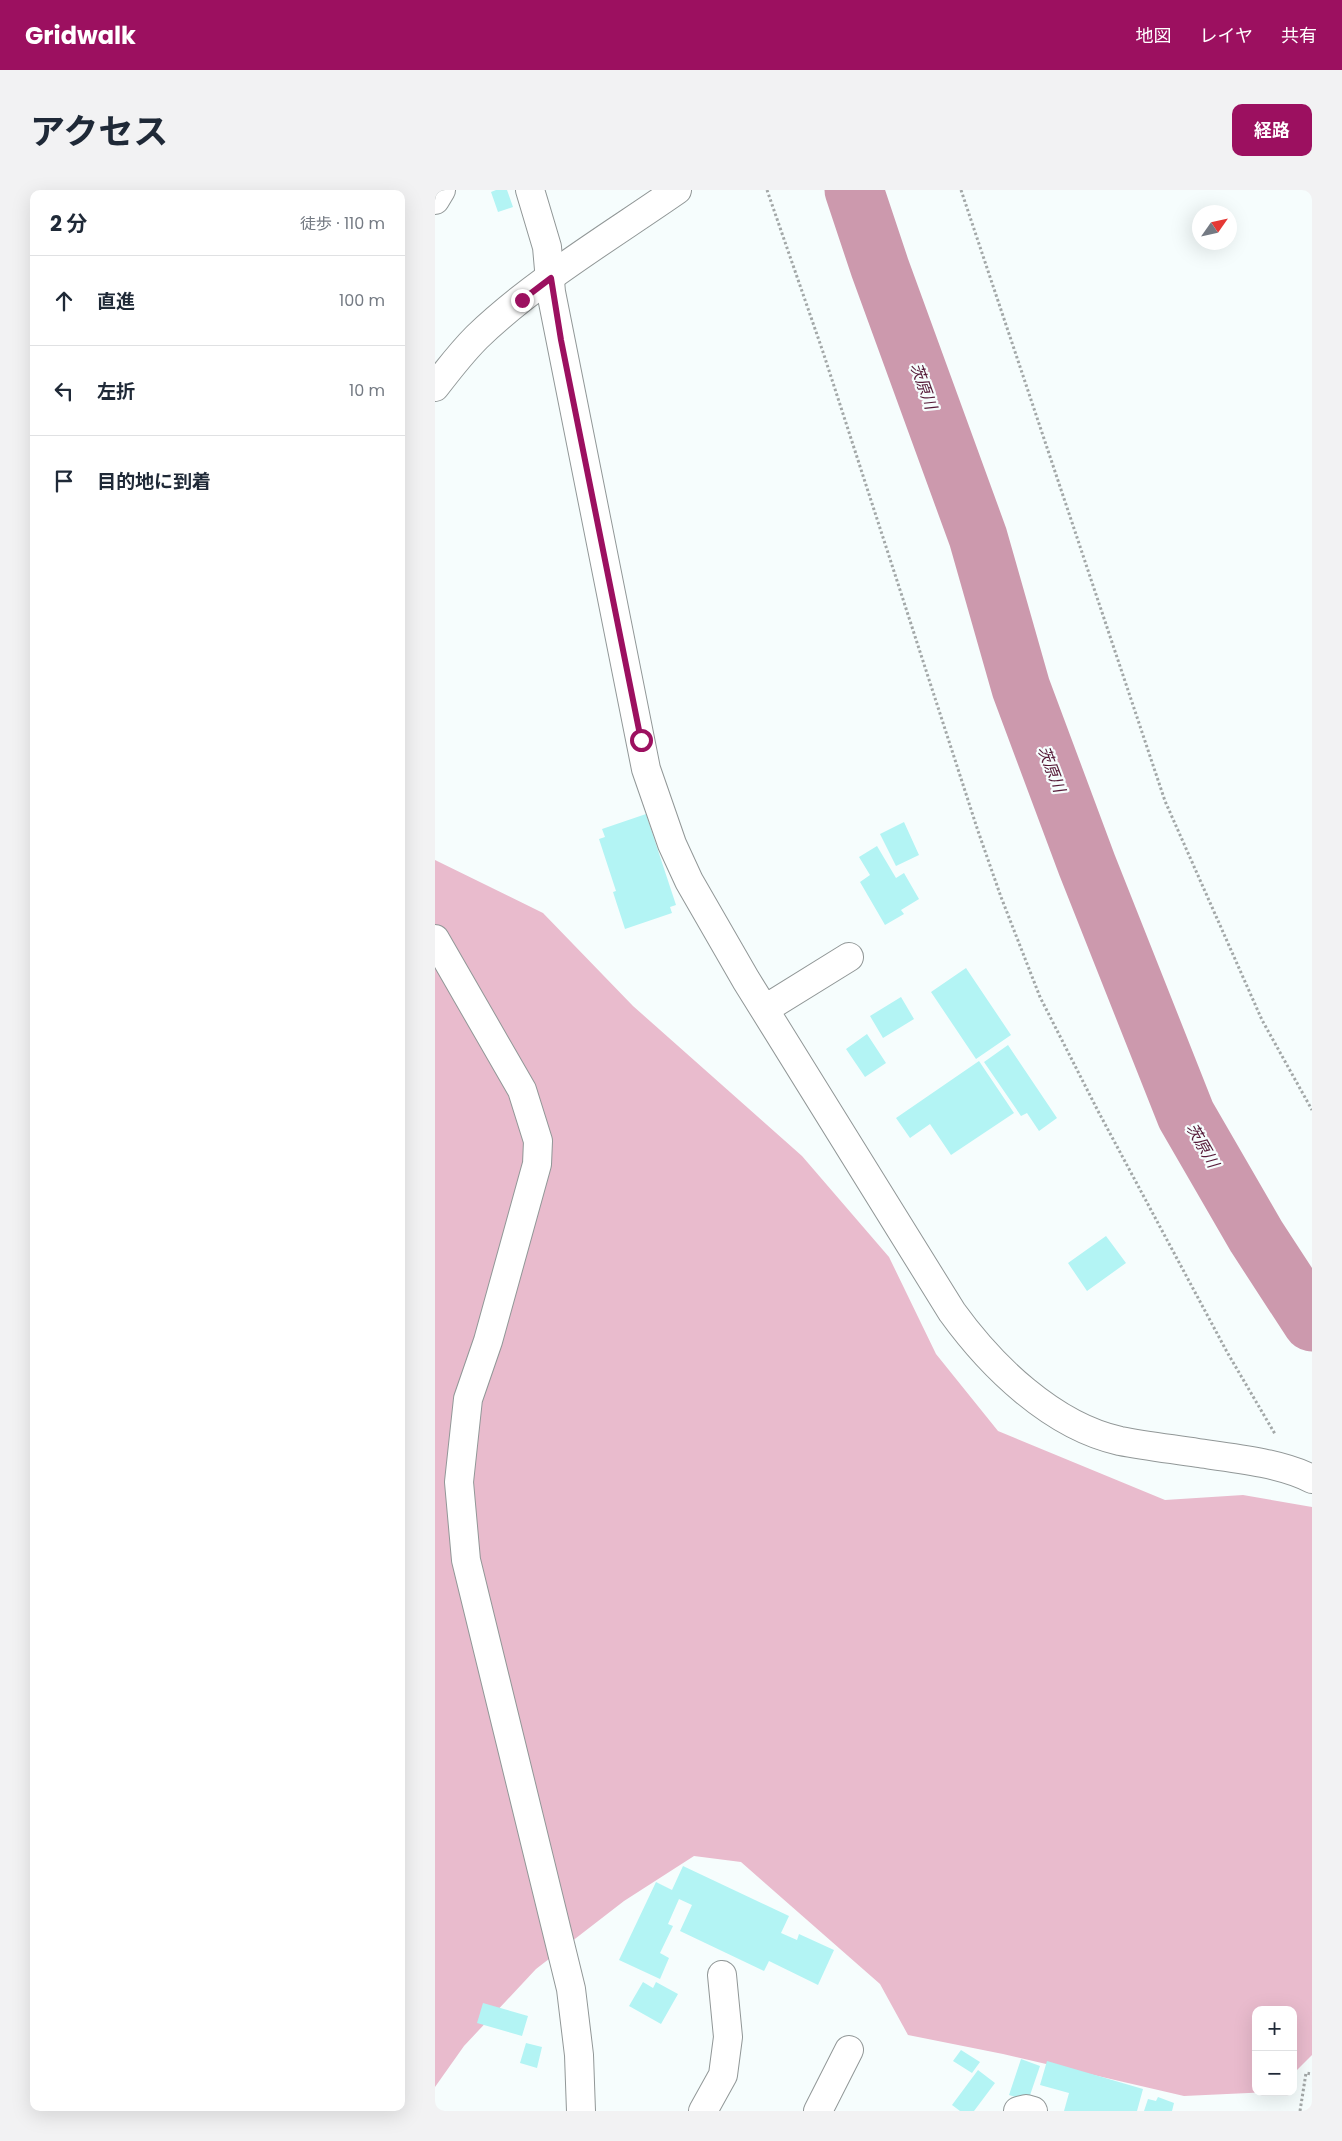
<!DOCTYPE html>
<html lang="ja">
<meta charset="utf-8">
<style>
body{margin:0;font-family:Poppins,"Noto Sans JP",sans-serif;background:#f2f2f3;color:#1f2937}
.controls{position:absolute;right:15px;bottom:15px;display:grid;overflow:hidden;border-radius:10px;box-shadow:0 5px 20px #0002}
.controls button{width:45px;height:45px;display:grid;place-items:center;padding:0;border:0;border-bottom:1px solid #e0e1e3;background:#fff;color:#1f2937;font:25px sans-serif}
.compass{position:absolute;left:757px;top:15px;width:45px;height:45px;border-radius:50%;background:#fff;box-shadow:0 5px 20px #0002;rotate:56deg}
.stop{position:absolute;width:15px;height:15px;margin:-11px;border:4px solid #9c1060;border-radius:50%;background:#fff}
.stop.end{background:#9c1060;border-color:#fff;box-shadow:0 1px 5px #0008}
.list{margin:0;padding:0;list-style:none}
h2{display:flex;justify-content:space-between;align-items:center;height:65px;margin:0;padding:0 20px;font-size:21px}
h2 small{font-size:16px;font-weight:400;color:#747a83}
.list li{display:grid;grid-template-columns:32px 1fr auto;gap:15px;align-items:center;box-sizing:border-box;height:90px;padding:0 20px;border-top:1px solid #e0e1e3}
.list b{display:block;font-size:19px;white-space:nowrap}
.list em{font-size:16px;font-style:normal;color:#747a83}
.icon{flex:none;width:28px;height:28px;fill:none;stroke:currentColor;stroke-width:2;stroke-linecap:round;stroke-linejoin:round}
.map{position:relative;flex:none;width:877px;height:1921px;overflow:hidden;border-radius:10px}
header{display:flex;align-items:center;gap:30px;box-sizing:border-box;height:70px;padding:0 25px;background:#9c1060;color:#fff}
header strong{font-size:24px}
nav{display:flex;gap:28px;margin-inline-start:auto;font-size:18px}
.intro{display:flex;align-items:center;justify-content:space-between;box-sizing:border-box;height:120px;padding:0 30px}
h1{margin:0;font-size:35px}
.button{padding:12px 22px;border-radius:10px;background:#9c1060;color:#fff;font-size:18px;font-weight:700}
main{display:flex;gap:30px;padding:0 30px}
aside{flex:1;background:#fff;border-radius:10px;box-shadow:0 5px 20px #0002}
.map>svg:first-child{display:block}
.green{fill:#e9bbcd}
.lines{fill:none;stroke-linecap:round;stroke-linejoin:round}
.river{stroke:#cc99ad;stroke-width:59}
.building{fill:#b3f4f4}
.minor-casing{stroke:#919797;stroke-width:30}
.tertiary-casing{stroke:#919797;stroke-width:30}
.path{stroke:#a3a8a8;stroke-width:3;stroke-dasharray:2.5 2.5;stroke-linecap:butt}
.minor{stroke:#fff;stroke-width:28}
.tertiary{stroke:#fff;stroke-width:28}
.route{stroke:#9c1060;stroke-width:6}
.labels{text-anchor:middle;stroke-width:4.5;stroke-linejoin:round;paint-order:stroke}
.water-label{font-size:16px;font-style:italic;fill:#551937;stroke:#f6fdfd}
</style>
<header>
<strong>Gridwalk</strong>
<nav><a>地図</a><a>レイヤ</a><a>共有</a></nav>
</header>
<div class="intro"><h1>アクセス</h1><a class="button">経路</a></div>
<main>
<aside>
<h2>2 分<small>徒歩 · 110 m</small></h2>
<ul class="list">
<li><svg class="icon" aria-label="ahead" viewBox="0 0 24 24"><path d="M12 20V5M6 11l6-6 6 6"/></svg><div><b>直進</b></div><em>100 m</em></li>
<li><svg class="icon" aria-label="left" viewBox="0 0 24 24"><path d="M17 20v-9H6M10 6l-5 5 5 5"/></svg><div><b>左折</b></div><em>10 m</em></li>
<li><svg class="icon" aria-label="arrive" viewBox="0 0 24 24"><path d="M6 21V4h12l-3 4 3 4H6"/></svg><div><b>目的地に到着</b></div></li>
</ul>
</aside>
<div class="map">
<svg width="877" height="1921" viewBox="0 0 877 1921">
<rect width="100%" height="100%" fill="#f6fdfd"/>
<path class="green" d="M0 670 108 723 198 816 367 966 454 1067 501 1164 563 1241 730 1310 808 1305 877 1317V1865L858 1884V1820H821V1902H835L749 1906 568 1864 473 1845 445 1794 306 1672 259 1666 189 1711 101 1779 29 1856 0 1897Z"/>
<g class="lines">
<path class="river" d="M419 0 445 78 543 347 586 498 652 675 751 925 821 1046 877 1132"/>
</g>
<path class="building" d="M61 0H72L78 17 63 22 56 2Z
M211 624 241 715 235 717 237 723 190 739 178 702 181 701 164 649 170 647 167 639Z
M469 632 484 665 461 676 445 644Z
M442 656 461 688 469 683 484 709 466 720 469 724 450 735 425 692 435 685 424 667Z
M531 778 576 845 541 869 496 802Z
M466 807 479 829 448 848 435 826Z
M432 844 451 873 430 887 411 859Z
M573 855 622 928 604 941 592 923 586 926 549 872Z
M544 871 579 923 516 965 495 934 475 948 461 928Z
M671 1046 691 1073 652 1101 633 1073Z
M248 1676 354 1726 346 1743 362 1750 364 1744 399 1760 383 1795 334 1771 329 1781 245 1741 257 1715 244 1709 233 1734 238 1736 225 1763 234 1768 225 1789 184 1770 221 1692 237 1700Z
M208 1792 218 1798 221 1792 243 1804 226 1834 194 1816Z
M48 1813 93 1826 87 1846 42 1833Z
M91 1853 107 1857 102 1878 85 1873Z
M526 1860 545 1872 537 1883 518 1871Z
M586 1869 605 1876 593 1911 574 1905Z
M612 1871 708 1899 702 1921H629L634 1903 605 1895Z
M543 1880 560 1893 539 1921H525L517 1915Z
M723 1907 739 1913 737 1921H709L713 1909 721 1911Z"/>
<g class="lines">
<defs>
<path id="minor" d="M95 0 112 57 116 102 211 579 237 654 254 691 311 790 517 1122C556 1176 617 1236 685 1251 711 1256 737 1259 763 1263 799 1268 846 1273 877 1289
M0 10 6 0
M330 819 414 767
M268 1921 288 1885 293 1847 287 1785
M383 1921 414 1860
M583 1921 591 1919 598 1921"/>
<path id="tertiary" d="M0 197C13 180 27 162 42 147 99 92 176 46 242 0
M0 749 87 900 103 951 102 974 53 1151 33 1209 24 1292 31 1370 136 1799 144 1865 146 1921"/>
</defs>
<use href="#minor" class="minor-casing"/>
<use href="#tertiary" class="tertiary-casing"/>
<path class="path" d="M332 0 388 162 543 641 566 707 605 807 663 921 792 1162 840 1244
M526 0 730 611 827 830 877 920
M865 1921 871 1883 877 1884"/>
<use href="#minor" class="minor"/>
<use href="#tertiary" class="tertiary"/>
</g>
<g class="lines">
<path class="route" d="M87 110 116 88 126 150 206 550"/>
</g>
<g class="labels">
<g class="water-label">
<text transform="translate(489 196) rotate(70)" y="6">茨原川</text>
<text transform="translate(617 579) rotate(69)" y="6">茨原川</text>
<text transform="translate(768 955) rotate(60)" y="6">茨原川</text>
</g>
</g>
</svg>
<div class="controls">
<button>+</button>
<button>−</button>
</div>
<svg class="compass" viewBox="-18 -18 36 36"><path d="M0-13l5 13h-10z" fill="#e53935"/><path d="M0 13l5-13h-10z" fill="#747a83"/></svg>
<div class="stop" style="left:206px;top:550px"></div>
<div class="stop end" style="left:87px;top:110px"></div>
</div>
</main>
